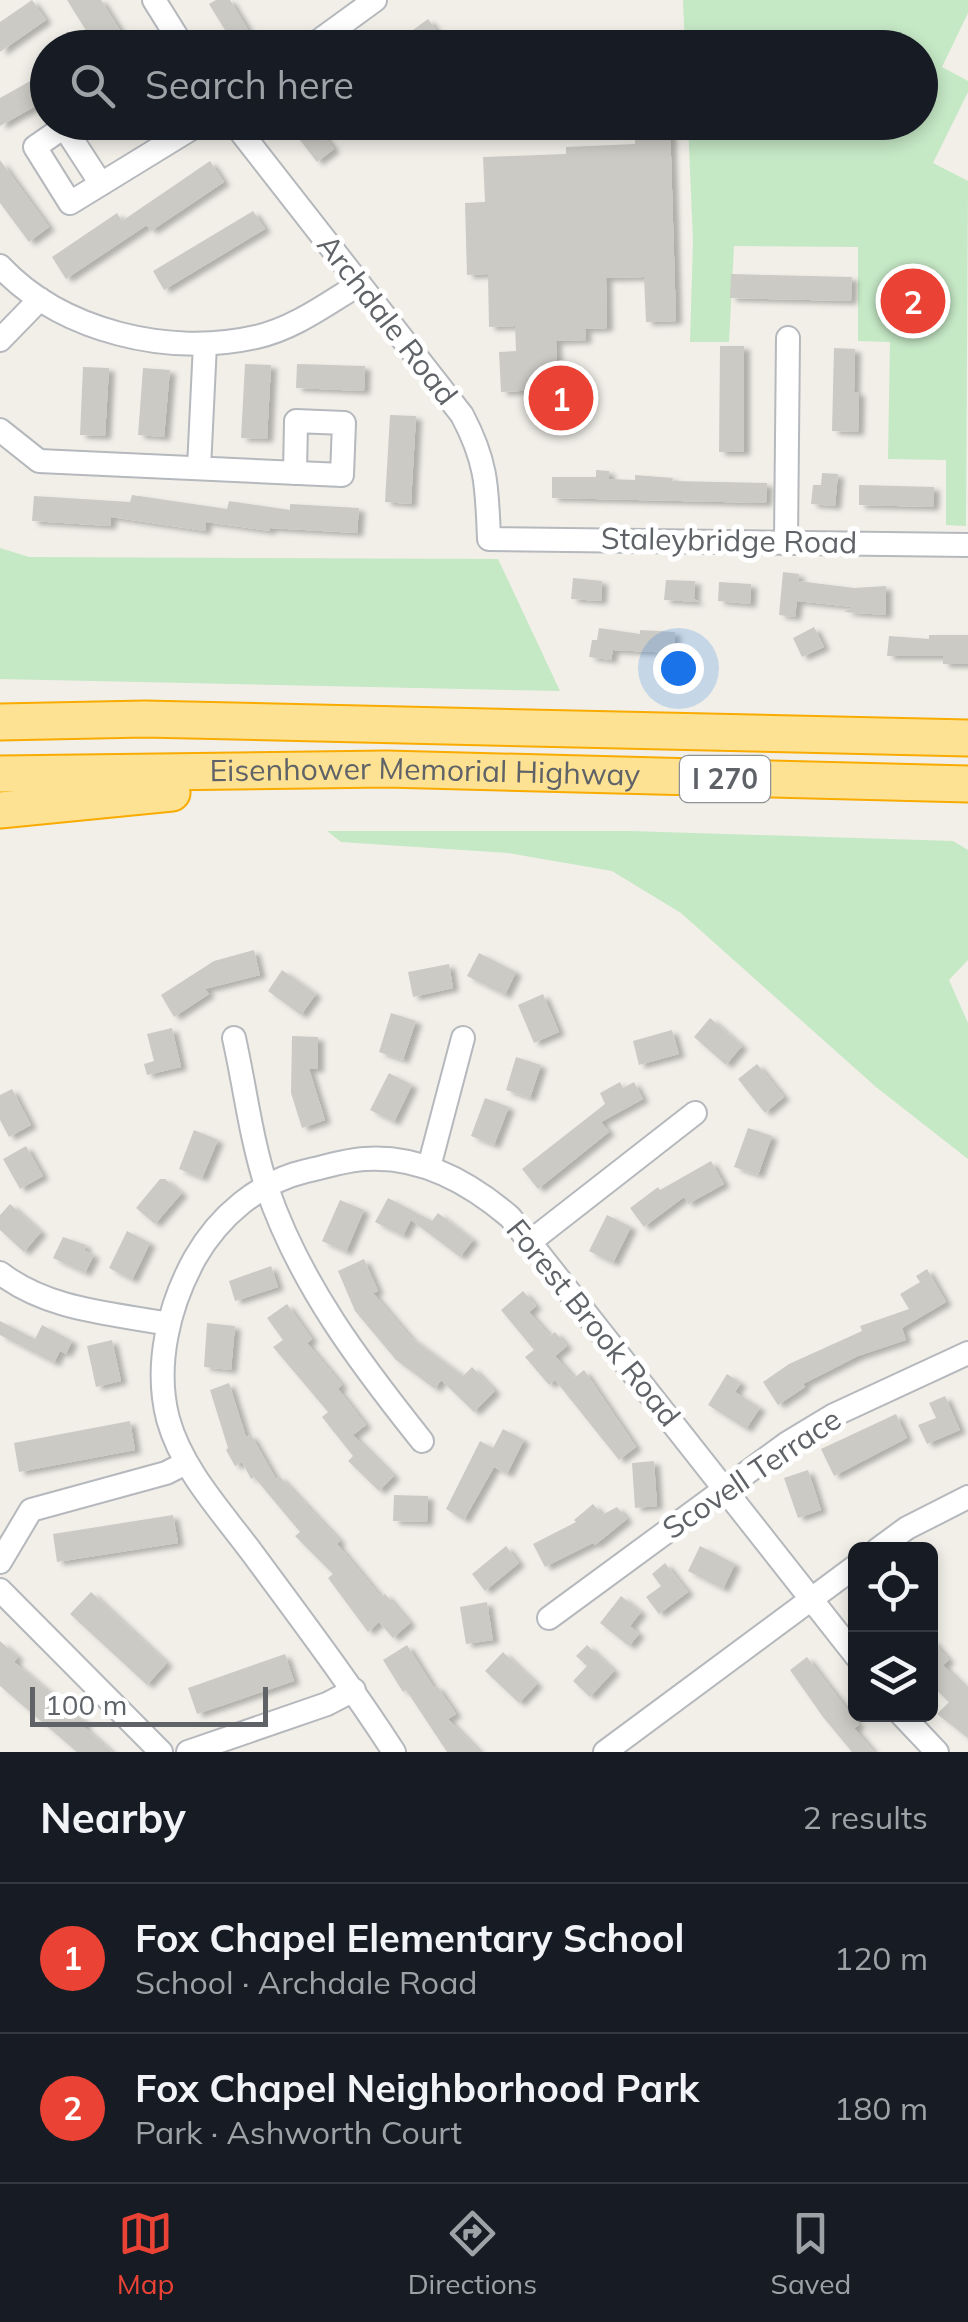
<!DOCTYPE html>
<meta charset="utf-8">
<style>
body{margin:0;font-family:Mulish,sans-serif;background:#242831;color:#f1f3f6}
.controls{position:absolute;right:30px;bottom:30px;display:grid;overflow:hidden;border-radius:15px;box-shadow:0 5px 15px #0003}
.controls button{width:90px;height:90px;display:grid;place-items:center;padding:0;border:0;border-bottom:2px solid #363941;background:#171b24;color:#f1f3f6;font:50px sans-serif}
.scale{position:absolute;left:30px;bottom:25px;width:238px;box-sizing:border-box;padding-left:10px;border:5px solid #5f6368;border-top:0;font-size:28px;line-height:35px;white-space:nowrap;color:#5f6368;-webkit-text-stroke:8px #fff;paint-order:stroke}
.you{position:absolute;left:678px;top:668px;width:35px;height:35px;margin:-25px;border:8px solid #fff;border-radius:50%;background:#1a73e8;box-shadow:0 0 0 15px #1a73e833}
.badge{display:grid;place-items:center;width:65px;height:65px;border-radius:50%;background:#ea4335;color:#fff;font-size:32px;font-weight:700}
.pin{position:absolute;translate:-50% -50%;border:5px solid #fff;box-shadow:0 2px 10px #0006}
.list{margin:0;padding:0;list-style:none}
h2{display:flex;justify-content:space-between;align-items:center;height:130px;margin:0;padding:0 40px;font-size:42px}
h2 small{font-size:32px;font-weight:400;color:#9ea1a6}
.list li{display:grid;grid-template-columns:65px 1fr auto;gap:30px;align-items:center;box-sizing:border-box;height:150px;padding:0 40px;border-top:2px solid #363941}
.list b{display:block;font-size:38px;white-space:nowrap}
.list p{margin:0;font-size:32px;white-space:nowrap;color:#9ea1a6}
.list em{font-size:32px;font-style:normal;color:#9ea1a6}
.icon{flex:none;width:55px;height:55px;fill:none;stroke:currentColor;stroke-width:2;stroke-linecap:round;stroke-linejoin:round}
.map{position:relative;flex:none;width:968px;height:1752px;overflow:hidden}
.search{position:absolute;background:#171b24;box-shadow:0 5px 15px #0003;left:30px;right:30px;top:30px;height:110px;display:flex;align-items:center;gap:25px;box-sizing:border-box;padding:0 35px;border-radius:55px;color:#9ea1a6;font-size:38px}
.sheet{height:430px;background:#171b24}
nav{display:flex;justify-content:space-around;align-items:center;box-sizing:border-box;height:140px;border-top:2px solid #363941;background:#171b24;font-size:28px;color:#9ea1a6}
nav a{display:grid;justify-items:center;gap:5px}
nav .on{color:#ea4335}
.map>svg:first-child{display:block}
.green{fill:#c5e8c5}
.building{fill:#cccac5;filter:url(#shadow)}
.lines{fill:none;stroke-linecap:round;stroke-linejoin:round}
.minor-casing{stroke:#b5b8bc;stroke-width:26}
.highway-casing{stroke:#f9ab00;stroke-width:39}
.minor{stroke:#fff;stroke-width:22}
.highway{stroke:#fde293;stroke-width:35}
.labels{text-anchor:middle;stroke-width:10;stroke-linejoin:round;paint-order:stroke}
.shield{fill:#fff;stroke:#8f9295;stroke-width:2.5}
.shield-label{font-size:28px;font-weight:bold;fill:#5f6368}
.street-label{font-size:30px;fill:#5f6368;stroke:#fff}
</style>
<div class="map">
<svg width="968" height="1752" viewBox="0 0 968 1752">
<defs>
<filter id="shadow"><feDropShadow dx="6" dy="3.5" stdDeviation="2.5" flood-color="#0004"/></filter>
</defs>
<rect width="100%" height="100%" fill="#f1efe8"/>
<path class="green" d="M683 0H968V13L942 67 968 81V92L933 163 968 181 966 526 946 525V460L888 459 890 342 858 341V247L734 246 729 342H690L693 241 688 123 920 122V48L685 47Z
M0 548 29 557 498 559 560 691 0 679Z
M327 831H630L953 841 968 850V960L949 980 968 1023V1159L876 1087 681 913 612 871 508 853 341 842Z"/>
<path class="building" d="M32 0 46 20 0 52V22Z
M67 0H101L131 48H97Z
M216 0H230L259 48H236L209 4Z
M428 19 441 37 427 48H388Z
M48 71V99L0 126V98Z
M286 122H313L334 149 317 162Z
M635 122H670L676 321 646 322 644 277 606 278 607 328 585 329 586 340 556 341 557 389 501 392 499 352 516 351 515 326 489 327 488 274 467 275 465 203 485 202 483 157 566 154V147L635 144Z
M0 160 49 227 29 242 0 203Z
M210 161 224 182 151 231 147 225 66 279 52 257 117 213 122 221Z
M253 211 265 229 164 290 153 271Z
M731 274 852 277 851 301 730 298Z
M720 346H744V452H719Z
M834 348 855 349 854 392H859L858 432 832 431Z
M245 364 271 365 267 439 241 438Z
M297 364 365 366 364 391 296 388Z
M83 367 109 368 105 436 80 435Z
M143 368 170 370 164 437 138 435Z
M390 415 416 416 411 504 385 502Z
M596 470 609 471V479L635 480V475L673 478 672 481 767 483 766 503 552 498V477H596Z
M822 473 838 474 835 506 811 504 813 485H821Z
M859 485 934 487 933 507 859 505Z
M132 495 227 509 229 501 290 510V504L359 508 357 533 270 528V531L206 522 205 531 111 517 110 526 32 521 34 496 130 502Z
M783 572 799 574 798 581 854 588 886 586V615L844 612 853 607 797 601 795 617 779 615Z
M573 578 602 581 601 601 571 599Z
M666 580 695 581 694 599 700 602 664 600Z
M719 582 751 584 750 604 718 601Z
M814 627 824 647 802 657 793 638Z
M599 628 640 634V630L675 632 674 653 613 650 611 660 589 657 592 640H597Z
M929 635H968V664H943V656H887L889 636 929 639Z
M254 950 260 975 205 989 209 994 174 1017 161 995 214 961Z
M479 953 516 972 505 995 467 976Z
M449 964 453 988 413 997 408 972Z
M282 970 316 994 301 1015 268 991Z
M543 994 559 1032 534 1043 518 1005Z
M391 1013 416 1021 403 1060 379 1052Z
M710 1018 742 1046 726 1065 694 1037Z
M172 1028 181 1067 147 1075 144 1064 154 1061 147 1034Z
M672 1030 679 1054 639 1065 633 1041Z
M292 1036 318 1037V1069H309L325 1120 302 1128 291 1093Z
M516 1057 541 1065 530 1098 506 1090Z
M757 1064 784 1097 765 1113 738 1079Z
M389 1073 412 1085 394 1122 370 1110Z
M620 1082 623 1088 634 1082 643 1099 601 1122 609 1132 538 1189 522 1169 605 1104 600 1093Z
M12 1089 31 1125 9 1137 0 1120V1095Z
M485 1098 509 1107 494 1145 471 1136Z
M748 1128 772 1136 758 1175 734 1167Z
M194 1130 218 1140 202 1178 179 1169Z
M26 1146 43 1176 20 1189 3 1159Z
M711 1161 724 1184 688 1204 684 1197 644 1227 630 1208 658 1187 660 1190Z
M160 1179H165L182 1193 155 1224 136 1208Z
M388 1198 432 1221 438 1213 473 1240 460 1257 411 1220 403 1236 375 1222Z
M340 1200 364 1210 346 1252 322 1241Z
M10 1204 41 1232 24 1252 0 1230V1215Z
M607 1215 631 1227 613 1263 589 1251Z
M127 1231 150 1243 132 1280 109 1268Z
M63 1237 86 1245 84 1250 94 1255 85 1273 53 1258Z
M364 1259 378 1291 373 1293 410 1337 463 1376 472 1367 495 1391 474 1412 441 1380 435 1389 396 1360 355 1311 338 1271Z
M271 1266 278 1287 235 1301 229 1281Z
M927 1269 946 1302 902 1328 906 1340 858 1356 803 1384 805 1387 778 1405 763 1382 789 1364 862 1331 860 1326 909 1309 900 1294 920 1282 916 1276Z
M523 1291 536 1306 529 1312 550 1336 555 1332 567 1346 555 1356 574 1378 584 1370 636 1447 619 1460 555 1380 549 1385 525 1357 534 1350 501 1310Z
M287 1304 312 1339 307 1343 342 1385 338 1389 366 1425 353 1435 394 1476 379 1491 348 1461 353 1456 322 1417 328 1412 273 1347 283 1340 267 1318Z
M0 1321 35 1339 42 1325 72 1341 66 1354 60 1351 54 1363 0 1335Z
M207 1323 235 1326 231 1370 204 1367Z
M112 1340 121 1381 96 1387 87 1346Z
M727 1374 741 1383 735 1392 760 1408 746 1429 708 1405Z
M229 1383 246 1437 251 1435 276 1479 279 1476 340 1541 337 1544 381 1597 385 1594 410 1623 393 1638 379 1622 368 1632 328 1578 333 1574 295 1536 300 1532 254 1477 251 1479 242 1462 235 1466 226 1450 228 1448 210 1390Z
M945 1396 960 1430 927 1444 918 1425 936 1418 929 1403Z
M896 1414 907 1438 834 1476 821 1449Z
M130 1421 135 1450 19 1472 14 1443Z
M503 1429 524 1440 507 1474 494 1467 464 1520 446 1509 480 1441 493 1448Z
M654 1461 657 1506 635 1508 632 1463Z
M808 1470 821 1510 798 1518 784 1478Z
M394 1495 428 1496 427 1522 393 1521Z
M593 1504 602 1515 617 1507 627 1519 595 1545 593 1543 545 1567 533 1544 576 1522 574 1520Z
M173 1515 178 1543 57 1562 53 1534Z
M506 1546 519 1563 485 1591 472 1574Z
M700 1546 735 1564 723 1589 688 1571Z
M665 1563 688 1592 659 1614 646 1597 661 1586 652 1574Z
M91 1592 167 1663 147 1685 70 1614Z
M621 1596 641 1612 630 1626 639 1634 629 1646 600 1623Z
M487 1602 493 1640 466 1644 460 1607Z
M930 1638 949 1660 943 1665 968 1690V1738L937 1714 949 1702 935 1689 938 1685 930 1676Z
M0 1641 18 1657 14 1662 86 1723 83 1726 112 1752H77L0 1686Z
M407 1645 434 1688 437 1686 456 1714 448 1719 480 1752H447L406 1690 403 1692 383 1660Z
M587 1645 614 1671 590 1697 573 1681 587 1666 576 1656Z
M503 1652 537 1684 519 1703 485 1671Z
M285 1654 294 1681 197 1714 188 1688Z
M807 1657 859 1725 854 1728 874 1752H852L823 1717 790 1670Z"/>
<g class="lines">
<defs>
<path id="minor" d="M154 0 184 48
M309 48 375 0
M233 122 462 415C487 462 487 487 489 539L968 545
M101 184 64 127 35 147 70 203 202 122
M0 266C62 332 170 357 256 337 293 329 327 304 358 285
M0 340 40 299
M0 430 39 461 342 475 344 423 296 421 295 473
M199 468 205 344
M786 540 788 338
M234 1038C245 1087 251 1140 267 1188 300 1284 359 1362 422 1441
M429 1167 463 1038
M531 1241 695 1113
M0 1273C48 1310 110 1313 169 1324
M877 1550 907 1528 968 1497
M0 1562 31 1510 166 1473 186 1463
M0 1590 161 1752
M549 1618 786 1444 834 1415 968 1353
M901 1714 937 1752
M188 1752 327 1704 354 1690
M394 1752C350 1684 301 1619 253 1554 222 1512 182 1470 168 1419 154 1365 169 1305 195 1258 219 1216 259 1182 306 1171 325 1167 345 1160 365 1159 421 1155 469 1182 510 1217L856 1656
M605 1752 856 1566"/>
<g id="highway">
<path d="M0 722 145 719 968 738"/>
<path id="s1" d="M0 774 387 769 968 784"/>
<path d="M0 810 172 793"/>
</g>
</defs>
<use href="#minor" class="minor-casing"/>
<use href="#highway" class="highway-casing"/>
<use href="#minor" class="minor"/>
<use href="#highway" class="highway"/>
</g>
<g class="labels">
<rect class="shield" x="680" y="756" width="90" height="46" rx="8"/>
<g class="shield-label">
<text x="725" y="789">I 270</text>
</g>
<g class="street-label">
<text transform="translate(387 320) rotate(52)" y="10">Archdale Road</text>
<text transform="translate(729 541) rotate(1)" y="10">Staleybridge Road</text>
<text dy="10" stroke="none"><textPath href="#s1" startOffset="425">Eisenhower Memorial Highway</textPath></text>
<text transform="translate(593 1323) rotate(51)" y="10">Forest Brook Road</text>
<text transform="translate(752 1474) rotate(-34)" y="10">Scovell Terrace</text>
</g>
</g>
</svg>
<div class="controls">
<button><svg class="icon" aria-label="locate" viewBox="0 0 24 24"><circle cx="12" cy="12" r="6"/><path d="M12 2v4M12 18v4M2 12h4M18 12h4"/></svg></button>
<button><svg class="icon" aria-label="layers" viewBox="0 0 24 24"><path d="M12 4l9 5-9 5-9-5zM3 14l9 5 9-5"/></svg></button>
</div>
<div class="scale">100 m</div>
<div class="you"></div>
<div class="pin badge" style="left:561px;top:398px">1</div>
<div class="pin badge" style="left:913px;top:301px">2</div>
<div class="search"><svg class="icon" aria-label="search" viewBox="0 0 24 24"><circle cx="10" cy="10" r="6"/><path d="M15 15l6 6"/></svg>Search here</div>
</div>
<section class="sheet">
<h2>Nearby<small>2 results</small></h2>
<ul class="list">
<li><span class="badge">1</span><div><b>Fox Chapel Elementary School</b><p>School · Archdale Road</p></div><em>120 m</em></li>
<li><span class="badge">2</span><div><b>Fox Chapel Neighborhood Park</b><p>Park · Ashworth Court</p></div><em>180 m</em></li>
</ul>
</section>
<nav>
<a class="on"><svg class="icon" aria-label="map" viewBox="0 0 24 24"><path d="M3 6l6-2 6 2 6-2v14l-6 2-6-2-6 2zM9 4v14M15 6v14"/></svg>Map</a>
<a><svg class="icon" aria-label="directions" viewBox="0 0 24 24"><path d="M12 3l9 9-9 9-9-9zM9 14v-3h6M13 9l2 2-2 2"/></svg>Directions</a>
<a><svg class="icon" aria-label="saved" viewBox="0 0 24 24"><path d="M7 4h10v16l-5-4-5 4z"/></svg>Saved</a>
</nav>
